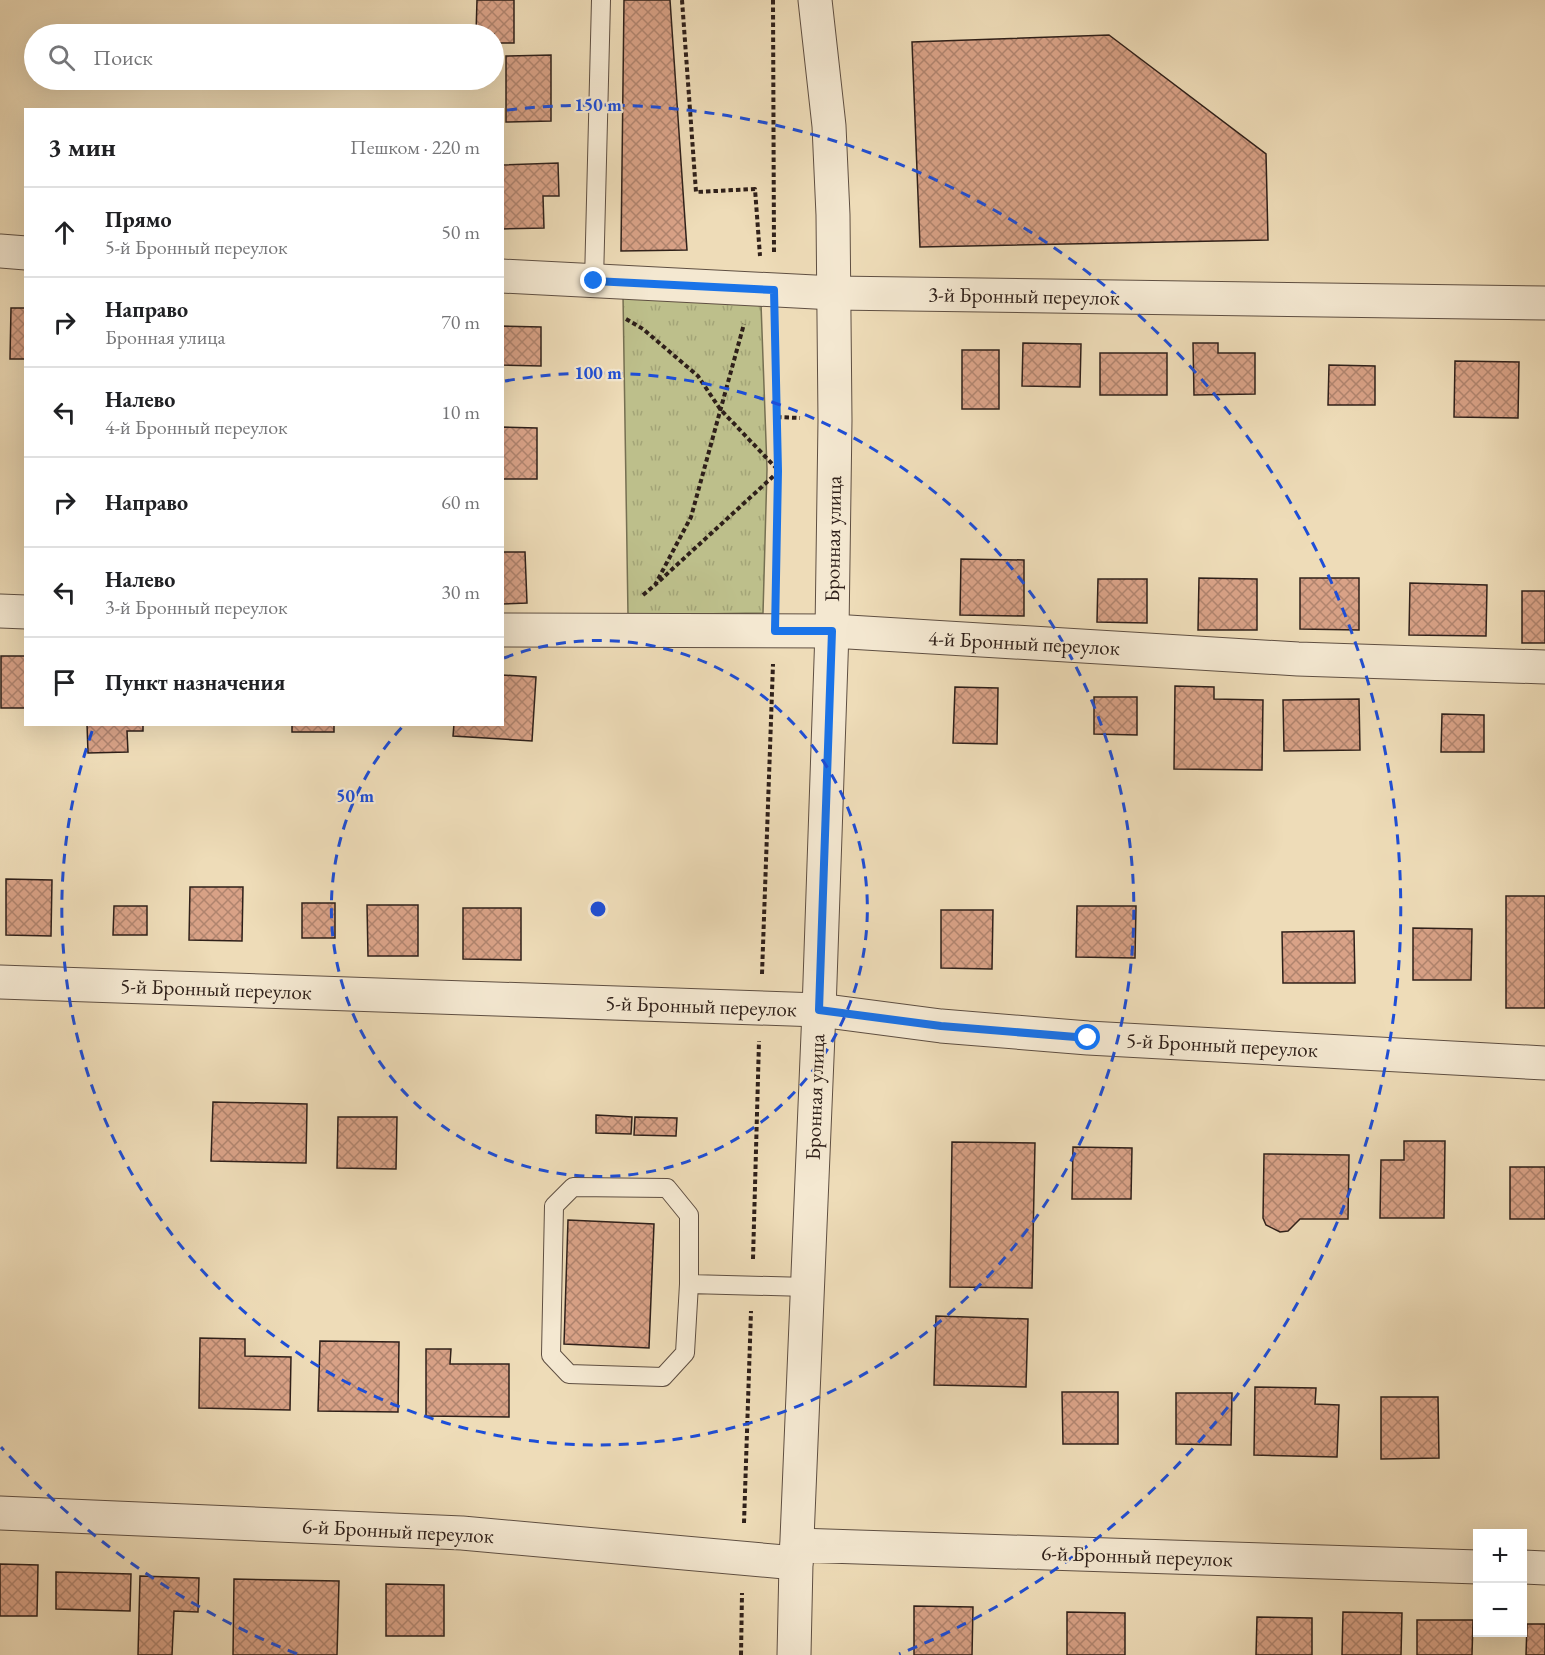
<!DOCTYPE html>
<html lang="ru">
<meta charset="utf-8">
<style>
body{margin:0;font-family:"EB Garamond",serif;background:#f2f2f2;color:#202124}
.controls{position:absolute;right:18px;bottom:18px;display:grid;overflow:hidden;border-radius:0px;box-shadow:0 6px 24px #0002}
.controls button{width:54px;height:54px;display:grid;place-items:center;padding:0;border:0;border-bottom:2px solid #e0e0e0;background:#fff;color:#202124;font:30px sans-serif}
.stop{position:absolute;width:18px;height:18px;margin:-14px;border:4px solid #1a73e8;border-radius:50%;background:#fff}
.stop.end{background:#1a73e8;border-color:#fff;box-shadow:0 2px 6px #0008}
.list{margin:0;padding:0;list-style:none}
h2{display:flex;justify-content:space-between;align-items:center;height:78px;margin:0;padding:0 24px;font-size:26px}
h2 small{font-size:20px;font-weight:400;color:#757577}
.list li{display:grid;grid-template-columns:39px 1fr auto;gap:18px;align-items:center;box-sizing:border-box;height:90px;padding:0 24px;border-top:2px solid #e0e0e0}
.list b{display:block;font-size:22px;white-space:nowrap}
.list p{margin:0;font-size:20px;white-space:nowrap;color:#757577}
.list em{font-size:20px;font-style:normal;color:#757577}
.icon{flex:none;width:33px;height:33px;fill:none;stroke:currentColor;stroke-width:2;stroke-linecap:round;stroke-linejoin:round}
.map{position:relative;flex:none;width:1545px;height:1655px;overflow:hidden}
.search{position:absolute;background:#fff;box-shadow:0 6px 24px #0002;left:24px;top:24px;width:480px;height:66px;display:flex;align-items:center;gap:15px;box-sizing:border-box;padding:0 21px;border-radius:33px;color:#757577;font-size:22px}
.panel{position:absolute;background:#fff;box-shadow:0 6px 24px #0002;left:24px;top:108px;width:480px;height:618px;border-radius:0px}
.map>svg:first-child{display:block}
.park{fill:url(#park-tufts);stroke:#767052;stroke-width:1.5}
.building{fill:url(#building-cross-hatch);stroke:#2f201a;stroke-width:1.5}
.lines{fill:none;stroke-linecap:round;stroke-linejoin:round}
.service-casing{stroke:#5f4f42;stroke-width:20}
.minor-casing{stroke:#5f4f42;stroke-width:35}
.tertiary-casing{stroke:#5f4f42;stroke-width:35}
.path{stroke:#2f201a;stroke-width:4;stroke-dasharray:4.5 3;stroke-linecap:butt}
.service{stroke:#f4e8d1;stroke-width:18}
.minor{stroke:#f4e8d1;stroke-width:33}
.tertiary{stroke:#f4e8d1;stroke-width:33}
.route{stroke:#1a73e8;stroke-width:8}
.ring{fill:none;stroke:#1d4ed8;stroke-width:3;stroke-dasharray:10 8}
.labels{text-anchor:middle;stroke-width:4.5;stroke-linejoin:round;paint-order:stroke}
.street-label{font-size:21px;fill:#2f201a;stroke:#f4e8d1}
.centre{fill:#1d4ed8;stroke:#f4e8d1;stroke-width:3}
.ring-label{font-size:18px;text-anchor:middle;font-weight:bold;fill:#1d4ed8;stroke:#f4e8d1;stroke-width:4.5;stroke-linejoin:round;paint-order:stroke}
</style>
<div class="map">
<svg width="1545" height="1655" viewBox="0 0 1545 1655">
<defs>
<pattern id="park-tufts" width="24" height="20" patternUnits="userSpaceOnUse" patternTransform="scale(1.5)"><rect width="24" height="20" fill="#bdbf8b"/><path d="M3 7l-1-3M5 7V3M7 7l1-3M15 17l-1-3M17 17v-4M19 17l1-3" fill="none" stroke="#a3a477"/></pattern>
<pattern id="building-cross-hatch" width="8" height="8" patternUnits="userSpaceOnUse" patternTransform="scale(1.5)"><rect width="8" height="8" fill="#d9a287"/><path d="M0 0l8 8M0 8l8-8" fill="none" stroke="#b0846e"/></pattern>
</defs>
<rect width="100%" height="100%" fill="#eedcb8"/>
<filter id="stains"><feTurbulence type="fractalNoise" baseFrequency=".00333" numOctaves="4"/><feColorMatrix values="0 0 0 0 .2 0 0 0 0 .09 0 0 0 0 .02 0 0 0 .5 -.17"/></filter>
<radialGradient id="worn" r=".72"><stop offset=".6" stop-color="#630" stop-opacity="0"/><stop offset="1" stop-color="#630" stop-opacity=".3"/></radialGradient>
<path class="park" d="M623 295 761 304 767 469 763 613 628 615Z"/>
<path class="building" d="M477 0H514V43H494V34H476Z
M624 0H670L687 250 621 251Z
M1109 35 1266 154 1268 240 920 247 912 42Z
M551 55V121L506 122V56Z
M558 163 559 196H543L544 228 502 229V165Z
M11 308H26V359H10Z
M502 326 541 327V366L502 365Z
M1023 343 1081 344 1080 387 1022 386Z
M1193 343H1218V353H1255V394L1194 395Z
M962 350H999V409H962Z
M1100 353H1167V395H1100Z
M1455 361 1519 362 1518 418 1454 417Z
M1329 365 1375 366V405H1328Z
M502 427 537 428V479H502Z
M502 552H525L527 603 502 604Z
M961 559 1024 560V616L960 615Z
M1199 578 1257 579V630H1198Z
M1300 578H1359V630L1300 629Z
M1098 579H1147V623L1097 622Z
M1410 583 1487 585 1486 636 1409 635Z
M1522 591H1545V643H1522Z
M1 656H26V708H1Z
M502 675 536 677 532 741 453 736 454 724H502Z
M1175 686 1214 687V699L1263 700 1262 770 1174 769Z
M955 687 998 688 997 744 953 743Z
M1094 697H1137V735L1094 734Z
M1359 699 1360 750 1284 751 1283 700Z
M1442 714 1484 715V752H1441Z
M87 724H143V731H127L128 752 88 753Z
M292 724H334V732H292Z
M6 879 52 880 51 936 6 935Z
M190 887H243L242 941 189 940Z
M1506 896H1545V1008H1506Z
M302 903H335V938H302Z
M367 905H418V956H368Z
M114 906H147V935H113Z
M1077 906H1136L1135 958 1076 957Z
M463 908H521V960L463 959Z
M941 910H993L992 969 941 968Z
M1413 928 1472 929 1471 980H1413Z
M1354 931 1355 983H1283L1282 932Z
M213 1102 307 1104 306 1163 211 1161Z
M596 1115 632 1117 631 1134 596 1133Z
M338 1117H397L396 1169 337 1168Z
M635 1117 677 1118 676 1136 634 1135Z
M1404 1141H1445L1444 1218H1380L1381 1160H1404Z
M952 1142 1035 1143 1032 1288 950 1287Z
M1073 1147 1132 1148 1131 1199H1072Z
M1264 1154 1349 1155 1348 1219H1300L1288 1231 1280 1232 1266 1225 1263 1218Z
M1510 1167H1545V1219H1510Z
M568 1220 654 1224 649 1348 564 1344Z
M936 1316 1028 1319 1026 1387 934 1385Z
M200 1338 245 1339V1356L291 1357 290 1410 199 1408Z
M320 1341 399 1342 398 1412 318 1411Z
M426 1349H451L450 1364H509V1417L426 1416Z
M1255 1387 1316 1388 1315 1404 1339 1405 1337 1457 1254 1455Z
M1062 1392H1118V1444H1063Z
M1176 1393H1232L1231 1445 1176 1444Z
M1381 1397H1438L1439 1458 1381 1459Z
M0 1564 38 1565 37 1616H0Z
M56 1572 131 1574 130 1611 56 1609Z
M140 1576 199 1578 198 1612 174 1611 172 1655H138Z
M234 1579 339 1581 337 1655H233Z
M386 1584 444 1585V1636H386Z
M914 1606 973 1607 972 1655H914Z
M1067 1612 1125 1613V1655H1067Z
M1343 1612 1402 1613 1401 1655H1342Z
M1257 1617 1312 1618V1655H1256Z
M1417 1620H1473L1472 1655H1417Z
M1527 1624H1545V1655H1526Z"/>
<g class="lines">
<defs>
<path id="service" d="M594 281 601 0
M689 1284V1215L667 1188 573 1187 554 1206 551 1355 569 1374 663 1377 685 1353 689 1284 807 1287"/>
<path id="minor" d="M0 251 26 253
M502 276 834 293 1545 303
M0 611 26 612
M502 630 832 631 1298 659 1545 667
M0 982 819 1010 941 1026 1088 1038 1545 1063
M0 1513 462 1533 796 1563
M797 1545 1478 1567
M1522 1567 1545 1568"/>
<path id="tertiary" d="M794 1655 796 1563 819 1010 832 631 835 420 833 215 829 126 815 0"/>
</defs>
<use href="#service" class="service-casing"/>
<use href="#minor" class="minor-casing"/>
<use href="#tertiary" class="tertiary-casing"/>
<path class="path" d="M682 0 696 192 755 189 760 256
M773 0 774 254
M626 319 643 329 698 376 720 409 779 471 655 585
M775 325 779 471 776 596
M777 417 800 418
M643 595 655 585 691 517 744 324
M762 974 773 664
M753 1259 759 1041
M744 1523 751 1311
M741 1655 742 1593"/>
<use href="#service" class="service"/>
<use href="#minor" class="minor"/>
<use href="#tertiary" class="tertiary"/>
</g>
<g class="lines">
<path class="route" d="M594 281 774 290 778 471 775 631H832L819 1010 941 1026 1088 1038"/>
</g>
<g class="ring">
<path d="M504 658A268 268 0 1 1 404 725"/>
<path d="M505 381A536 536 0 1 1 94 726"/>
<path d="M297 1654A804 804 0 0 1 1 1447M507 110A804 804 0 0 1 899 1654"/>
</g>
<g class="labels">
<g class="street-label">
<text transform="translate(1024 296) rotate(1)" y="7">3-й Бронный переулок</text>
<text transform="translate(833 539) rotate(-89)" y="7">Бронная улица</text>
<text transform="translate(1024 643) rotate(3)" y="7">4-й Бронный переулок</text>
<text transform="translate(216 989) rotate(2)" y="7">5-й Бронный переулок</text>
<text transform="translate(701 1006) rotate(2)" y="7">5-й Бронный переулок</text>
<text transform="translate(1222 1045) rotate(3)" y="7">5-й Бронный переулок</text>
<text transform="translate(815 1097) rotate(-88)" y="7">Бронная улица</text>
<text transform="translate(398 1531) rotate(3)" y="7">6-й Бронный переулок</text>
<text transform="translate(1137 1556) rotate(2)" y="7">6-й Бронный переулок</text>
</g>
</g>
<circle cx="598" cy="909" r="9" class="centre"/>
<g class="ring-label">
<text x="598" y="111">150 m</text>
<text x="598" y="379">100 m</text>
<text x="355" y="802">50 m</text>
</g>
<rect width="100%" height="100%" filter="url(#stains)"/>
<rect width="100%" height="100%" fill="url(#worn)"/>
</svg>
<div class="controls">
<button>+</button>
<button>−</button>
</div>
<div class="stop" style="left:1088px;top:1038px"></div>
<div class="stop end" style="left:594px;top:281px"></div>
<div class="search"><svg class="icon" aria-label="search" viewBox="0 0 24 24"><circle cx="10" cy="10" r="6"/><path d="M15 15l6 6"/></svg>Поиск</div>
<section class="panel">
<h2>3 мин<small>Пешком · 220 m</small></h2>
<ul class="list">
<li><svg class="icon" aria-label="ahead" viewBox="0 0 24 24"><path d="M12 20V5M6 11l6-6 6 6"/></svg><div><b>Прямо</b><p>5-й Бронный переулок</p></div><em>50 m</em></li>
<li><svg class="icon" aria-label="right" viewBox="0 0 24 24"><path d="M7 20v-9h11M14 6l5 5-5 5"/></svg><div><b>Направо</b><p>Бронная улица</p></div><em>70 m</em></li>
<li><svg class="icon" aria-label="left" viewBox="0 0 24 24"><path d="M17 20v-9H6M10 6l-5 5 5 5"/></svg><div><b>Налево</b><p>4-й Бронный переулок</p></div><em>10 m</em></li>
<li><svg class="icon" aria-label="right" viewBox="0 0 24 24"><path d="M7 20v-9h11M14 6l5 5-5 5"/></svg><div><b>Направо</b></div><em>60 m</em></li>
<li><svg class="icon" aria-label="left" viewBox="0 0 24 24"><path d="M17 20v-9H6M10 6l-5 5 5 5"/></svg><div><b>Налево</b><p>3-й Бронный переулок</p></div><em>30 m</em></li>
<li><svg class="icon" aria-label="arrive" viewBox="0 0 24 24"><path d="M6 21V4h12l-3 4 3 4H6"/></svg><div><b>Пункт назначения</b></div></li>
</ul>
</section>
</div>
